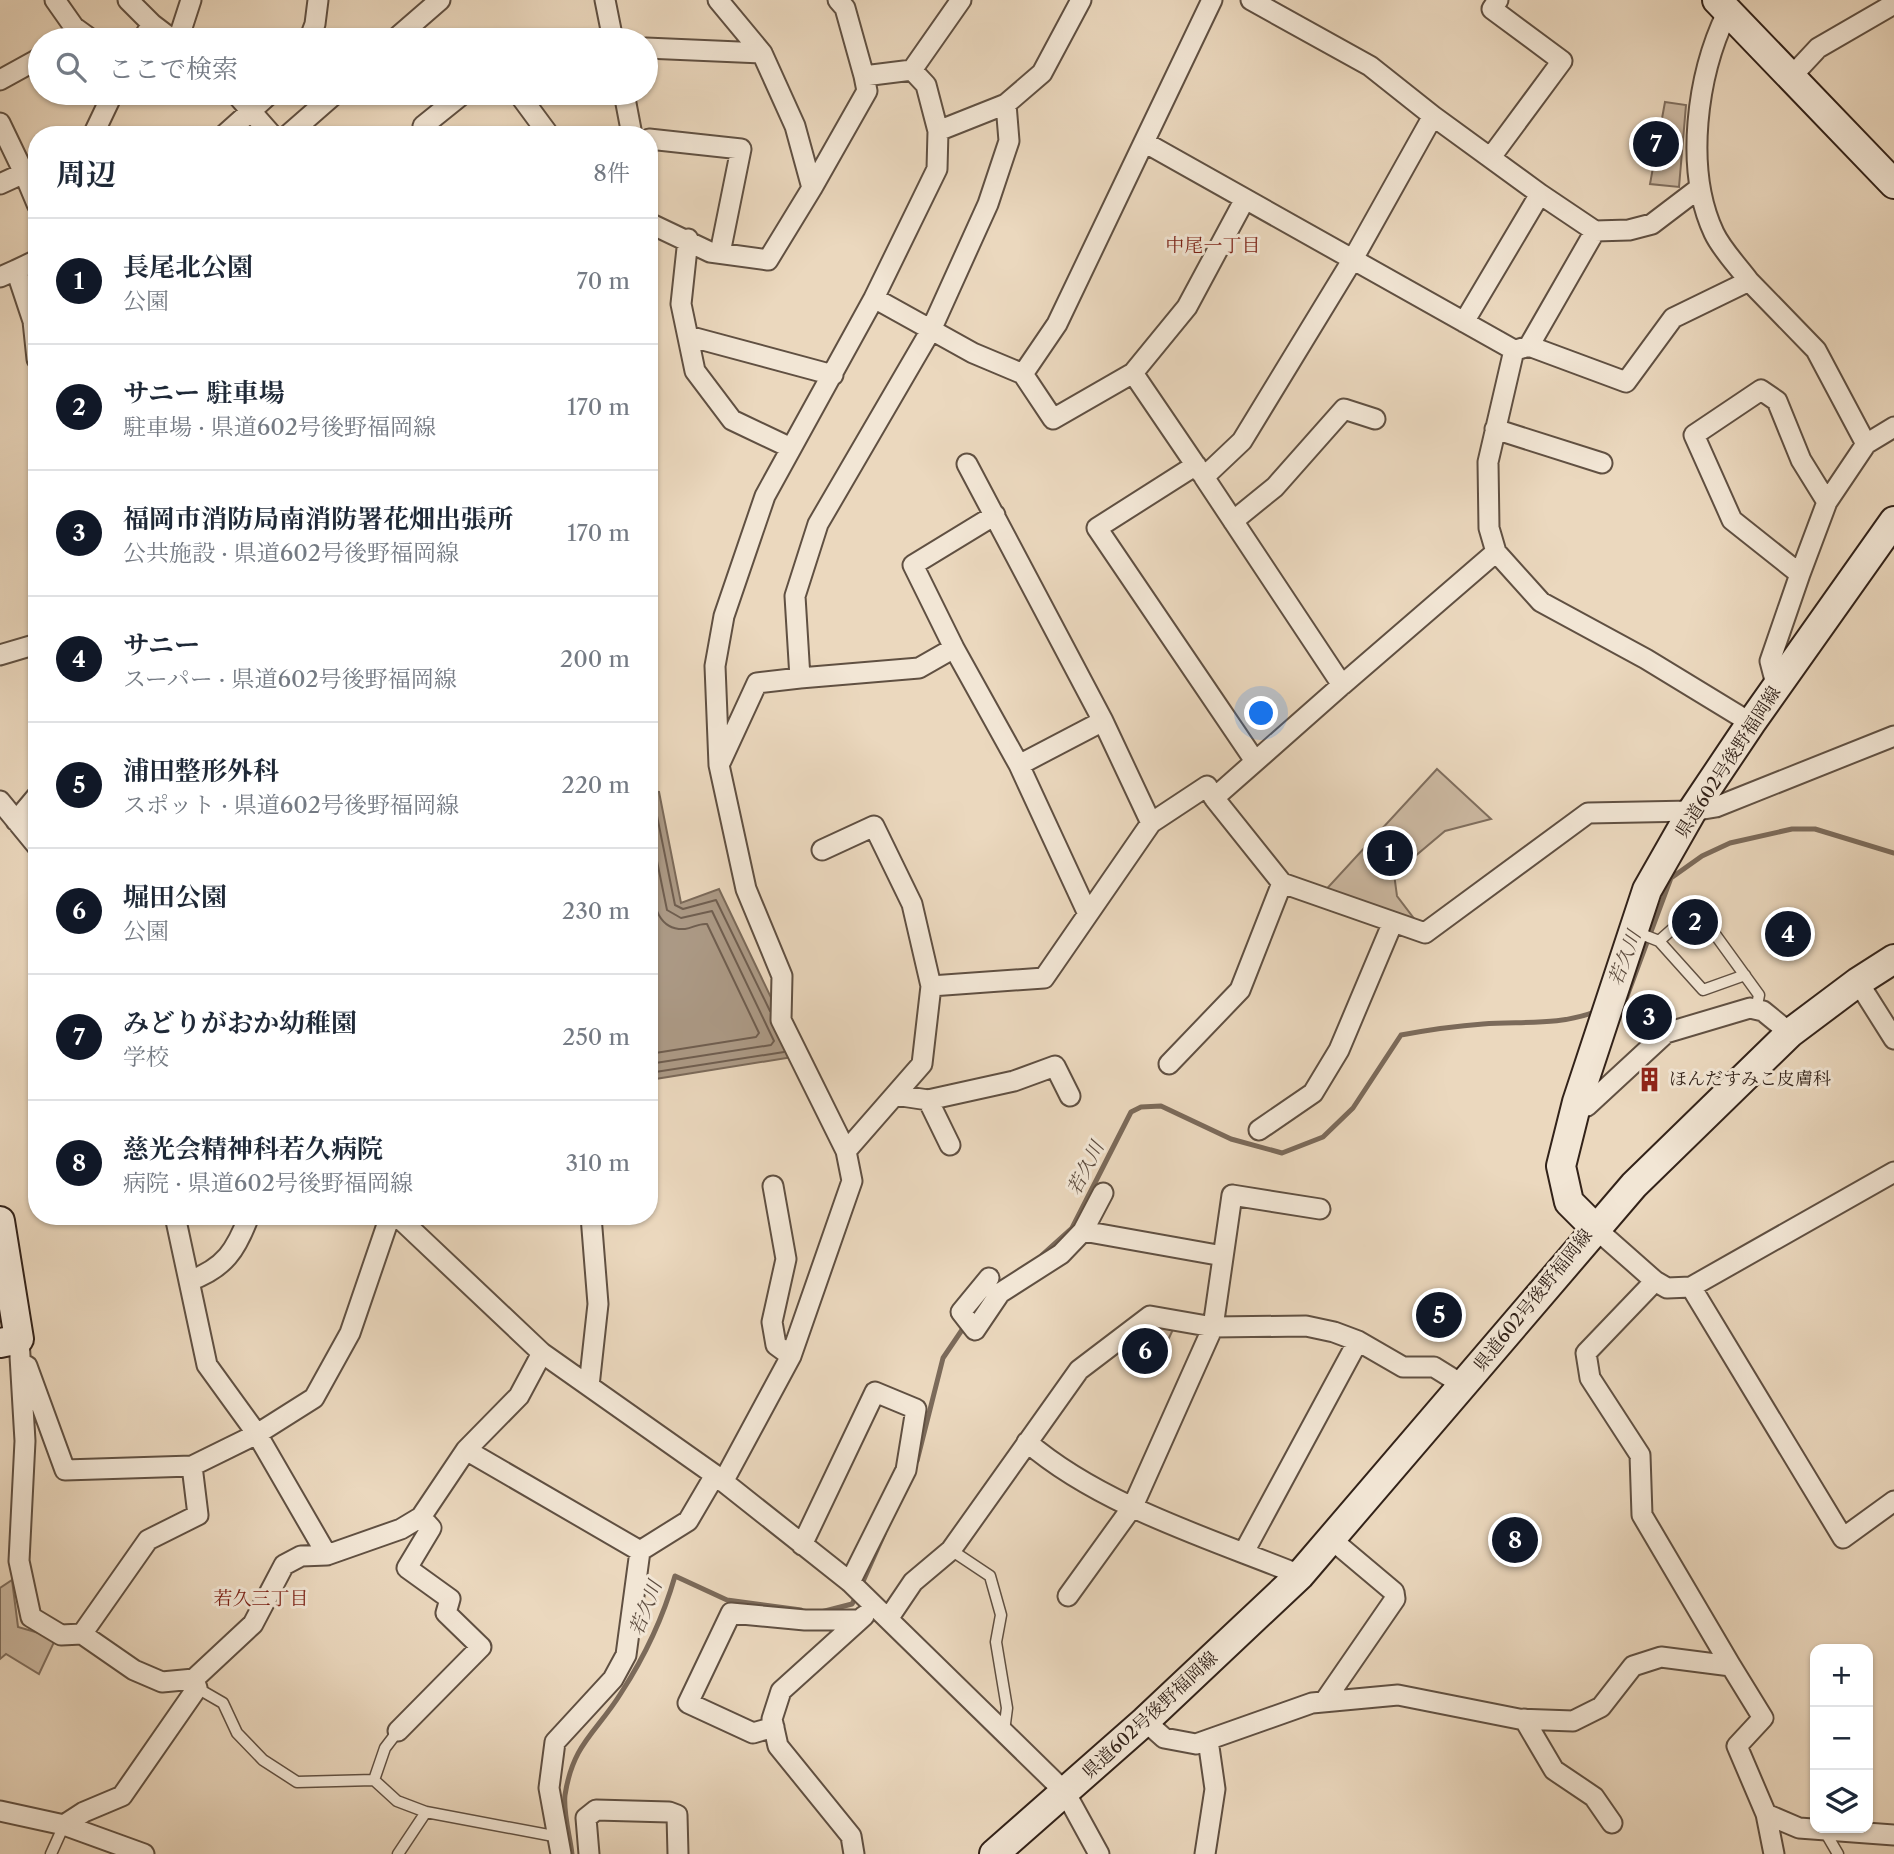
<!DOCTYPE html>
<html lang="ja">
<meta charset="utf-8">
<style>
body{margin:0;font-family:"Libre Caslon Text","Noto Serif JP",serif;background:#f6f6f7;color:#1f2937}
.controls{position:absolute;right:21px;bottom:21px;display:grid;overflow:hidden;border-radius:14px;box-shadow:0 2px 5px #0004}
.controls button{width:63px;height:63px;display:grid;place-items:center;padding:0;border:0;border-bottom:2px solid #e0e1e3;background:#fff;color:#1f2937;font:35px sans-serif}
.you{position:absolute;left:1262px;top:714px;width:24px;height:24px;margin:-18px;border:5px solid #fff;border-radius:50%;background:#1a73e8;box-shadow:0 0 0 10px #1a73e833}
.badge{display:grid;place-items:center;width:46px;height:46px;border-radius:50%;background:#111827;color:#fff;font-size:23px;font-weight:700}
.pin{position:absolute;translate:-50% -50%;border:4px solid #fff;box-shadow:0 2px 7px #0006}
.list{margin:0;padding:0;list-style:none}
h2{display:flex;justify-content:space-between;align-items:center;height:91px;margin:0;padding:0 28px;font-size:30px}
h2 small{font-size:23px;font-weight:400;color:#747a83}
.list li{display:grid;grid-template-columns:46px 1fr auto;gap:21px;align-items:center;box-sizing:border-box;height:126px;padding:0 28px;border-top:2px solid #e0e1e3}
.list b{display:block;font-size:26px;white-space:nowrap}
.list p{margin:0;font-size:23px;white-space:nowrap;color:#747a83}
.list em{font-size:23px;font-style:normal;color:#747a83}
.icon{flex:none;width:38px;height:38px;fill:none;stroke:currentColor;stroke-width:2;stroke-linecap:round;stroke-linejoin:round}
.map{position:relative;flex:none;width:1894px;height:1854px;overflow:hidden}
.search{position:absolute;background:#fff;box-shadow:0 2px 5px #0004;left:28px;top:28px;width:630px;height:77px;display:flex;align-items:center;gap:18px;box-sizing:border-box;padding:0 24px;border-radius:38px;color:#747a83;font-size:26px}
.panel{position:absolute;background:#fff;box-shadow:0 2px 5px #0004;left:28px;top:126px;width:630px;height:1099px;border-radius:28px}
.map>svg:first-child{display:block}
.green{fill:#ccb9a2;stroke:#7f6e5e;stroke-width:2}
.water{fill:#ac9a86;stroke:#7b6a5a;stroke-width:2}
.lines{fill:none;stroke-linecap:round;stroke-linejoin:round}
.shore{stroke:#6f5e50;stroke-width:2}
.stream{stroke:#7b6a5a;stroke-width:5}
.lane-casing{stroke:#605042;stroke-width:13}
.street-casing{stroke:#605042;stroke-width:23}
.secondary-casing{stroke:#322219;stroke-width:32}
.lane{stroke:#f2e6d5;stroke-width:10}
.street{stroke:#f2e6d5;stroke-width:19}
.secondary{stroke:#f2e6d5;stroke-width:28}
.labels{text-anchor:middle;stroke-width:6;stroke-linejoin:round;paint-order:stroke}
.street-label{font-size:18px;fill:#322219;stroke:#f2e6d5}
.poi-label{font-size:18px;fill:#322219;stroke:#f2e6d5;text-anchor:start}
.neighbourhood-label{font-size:19px;fill:#7a1f14;stroke:#f2e6d5}
.water-label{font-size:19px;font-style:italic;fill:#5d4c3f;stroke:#f2e6d5}
</style>
<div class="map">
<svg width="1894" height="1854" viewBox="0 0 1894 1854">
<rect width="100%" height="100%" fill="#ebd8be"/>
<filter id="stains"><feTurbulence type="fractalNoise" baseFrequency=".00286" numOctaves="4"/><feColorMatrix values="0 0 0 0 .2 0 0 0 0 .09 0 0 0 0 .02 0 0 0 .5 -.17"/></filter>
<radialGradient id="worn" r=".72"><stop offset=".6" stop-color="#630" stop-opacity="0"/><stop offset="1" stop-color="#630" stop-opacity=".3"/></radialGradient>
<path class="green" d="M1665 102 1686 105 1679 187 1650 184Z
M1437 769 1491 819 1445 831 1394 874 1397 896 1425 933 1320 896Z
M1150 1316 1178 1319 1157 1363 1142 1372 1118 1339Z
M12 1580 18 1627 56 1638 39 1674 6 1654 0 1659V1588Z"/>
<path class="water" d="M649 791 659 792 681 903 719 889 799 1056 649 1080Z"/>
<g class="lines">
<path class="shore" d="M649 798 654 801 675 905 683 909 716 900 770 1011
M649 822 667 910 681 918 712 911 774 1041 771 1045 649 1064
M649 878C653 898 655 931 685 929 693 928 699 923 707 924L759 1033 756 1037 649 1054
M649 1073 784 1052"/>
<path class="stream" d="M1622 1000 1626 999 1671 878 1702 856 1730 843 1792 829H1815L1894 853
M1042 1255 1072 1228 1131 1112 1141 1107 1161 1106 1231 1139 1282 1153 1323 1137 1353 1108 1401 1035C1428 1030 1455 1026 1483 1024 1521 1021 1560 1026 1597 1011
M917 1461 943 1358 966 1324
M861 1586 884 1534
M821 1612 852 1604 857 1595
M572 1854C570 1836 563 1813 565 1795 573 1743 597 1732 621 1693 645 1656 663 1618 675 1576L727 1600 801 1610"/>
<defs>
<path id="lane" d="M1636 932 1659 941 1703 990 1745 975
M1659 941 1696 908 1759 995 1756 1010
M951 1550 990 1576 1001 1615 996 1642 1007 1708 1004 1731
M197 1688 223 1703 237 1733 263 1760 297 1782 374 1780 385 1748 398 1731
M374 1780 397 1801 426 1812 398 1854
M426 1812 559 1837
M1824 1830 1838 1854
M51 1854 64 1825"/>
<path id="street" d="M55 0 74 27 92 40
M128 0 152 24
M605 0 613 40
M838 0 845 8 864 76 912 70 926 85 938 131 937 169 874 298 973 353 1023 374 1057 324 1144 142 1514 350 1488 462 1489 528 1496 552 1541 602 1646 659 1751 723
M142 40 152 24 173 40
M178 40 191 0
M309 40 315 24 318 0
M394 40 440 0
M646 48 762 53
M912 70 961 0
M1790 78 1818 48 1894 4
M0 80 40 58
M235 93 272 135
M518 93 549 135
M624 93 632 135
M1433 116 1540 194 1464 322
M0 123 24 173 0 184
M938 131 1006 104 1042 73 1081 0
M93 135 113 93
M224 135 271 93
M288 135 336 93
M429 135 423 126 464 93
M649 139 741 149 720 253
M1144 142 1212 0
M1491 157 1562 61 1492 9 1498 0
M24 173 37 204
M812 188 867 91 864 76
M649 223 710 252 768 260 812 188 795 126 762 53 718 0
M1595 231 1629 230 1652 224 1698 189
M688 239 681 304 695 371 732 420 791 448
M16 270 37 260
M0 277 16 270 33 321 37 359
M1749 281 1816 350 1866 444 1894 427
M688 336 833 375
M1529 346 1626 382 1673 318 1749 281C1738 266 1722 250 1714 233 1684 169 1697 75 1727 13
M1516 350 1529 346 1595 231 1540 194
M1023 374 1053 419 1133 373
M1495 429 1602 463
M967 464 1103 721 1151 823
M1196 465 1097 528 1255 761
M1201 473 1133 373 1187 307 1245 199
M995 515 913 565 954 648 1019 765 1088 914
M1233 521 1275 487 1344 409 1375 419
M1800 574 1732 520 1694 435 1761 390 1777 401 1801 460 1827 502
M0 655 37 644
M800 678 919 668 954 648
M1342 685 1496 552
M1777 688 1770 661 1800 574 1827 502 1866 444
M721 761 757 683 800 678 795 596 818 524 931 330 988 204 1009 141 1006 104
M1019 765 1103 721
M0 801 37 846
M16 821 37 796
M822 850 874 826 912 904 931 986
M1282 883 1425 933 1588 813 1692 811 1716 807 1894 736
M1858 982 1894 1039
M1169 1064 1240 990 1282 883 1214 798 1342 685 1204 477 1242 441 1353 259 1433 116 1370 66 1251 0
M895 1095 928 1100 950 1145
M928 1100 1014 1081 1055 1066 1070 1096
M1577 1102 1587 1106 1666 1033 1750 1008 1763 1011 1790 1033
M1259 1130 1313 1093 1339 1050 1393 922
M846 1151 922 1064 931 986 1044 978 1151 823 1207 786 1214 798
M773 1186 786 1259 772 1322 776 1345 791 1356
M175 1216 189 1281C225 1268 236 1250 249 1216
M397 1216 542 1353 715 1475 850 1582 1065 1792 1099 1854
M1596 1229 1655 1281 1667 1288 1691 1287 1894 1172
M1083 1231 1103 1193
M989 1278 961 1312 975 1330 1000 1293 1061 1254 1083 1231 1223 1256
M189 1281 207 1365 257 1434 327 1555
M1655 1281 1586 1353 1590 1378 1640 1455 1642 1515 1731 1666
M1691 1287 1843 1538 1894 1501
M19 1339 25 1441 19 1561 31 1617 61 1635 82 1634 134 1670 162 1682 194 1679 253 1624 284 1565 301 1556 327 1555 401 1529 421 1517 466 1450 519 1396 542 1353
M27 1366 65 1470 192 1466 257 1434 314 1398 350 1333 390 1216
M589 1386 598 1304 591 1216
M1027 1442C1100 1505 1211 1539 1300 1575
M466 1450 640 1551 688 1521 715 1475
M723 1482 791 1356 852 1181 846 1151 781 1020 782 976 746 889 719 765 715 666 724 616 765 496 874 298
M802 1545 875 1392 916 1409 906 1470 850 1582
M1244 1552 1358 1341
M1068 1596 1133 1506 1213 1327 1232 1195 1320 1209
M888 1619 913 1582 951 1550 1079 1370 1150 1316 1213 1327 1306 1326 1334 1332 1358 1341 1403 1367H1434L1463 1385
M82 1634 148 1540 198 1515 192 1466
M1324 1702 1395 1599 1394 1592 1331 1539
M1524 1719 1554 1770 1594 1797 1612 1823
M1145 1721 1164 1738 1196 1744 1312 1703 1398 1695 1519 1719 1573 1721 1601 1707 1633 1666 1661 1657 1731 1666 1763 1718 1737 1746 1766 1814 1799 1828 1894 1835
M774 1727 753 1733 688 1703 731 1613 805 1620H859
M398 1731 481 1647 446 1613 450 1599 407 1568 431 1528 421 1517
M0 1811 64 1825 144 1854
M1766 1814 1774 1854
M64 1825 84 1812 122 1796 197 1688 194 1679
M561 1854 549 1788 555 1742 613 1679 626 1655 640 1551
M589 1854 586 1818 596 1810 669 1812 677 1815 678 1854
M854 1854 851 1836 778 1746 772 1719 781 1691 864 1616
M1205 1854 1215 1789 1208 1740"/>
<path id="secondary" d="M1717 0 1894 184
M0 1221 19 1339 0 1343
M1596 1229 1569 1202 1561 1166 1577 1102 1647 890 1692 811 1751 723 1894 521
M994 1854 1145 1721 1300 1575 1634 1185 1790 1033 1858 982 1894 959"/>
</defs>
<use href="#lane" class="lane-casing"/>
<use href="#street" class="street-casing"/>
<use href="#secondary" class="secondary-casing"/>
<use href="#lane" class="lane"/>
<use href="#street" class="street"/>
<use href="#secondary" class="secondary"/>
</g>
<defs>
<symbol id="building-bare" viewBox="-9 -9 18 18"><path d="M-4-6H4V6H1V3H-1V6H-4ZM-2.5-4.3h1.7v1.8h-1.7ZM.8-4.3h1.7v1.8H.8ZM-2.5-1h1.7V.8h-1.7ZM.8-1h1.7V.8H.8Z" fill="#8f2418" stroke="#f2e6d5" stroke-width="2.5" paint-order="stroke"/></symbol>
</defs>
<g fill-rule="evenodd">
<use href="#building-bare" x="1632" y="1062" width="35" height="35"/>
</g>
<g class="labels">
<g class="street-label">
<text transform="translate(1728 762) rotate(-57)" y="6">県道602号後野福岡線</text>
<text transform="translate(1533 1300) rotate(-51)" y="6">県道602号後野福岡線</text>
<text transform="translate(1150 1715) rotate(-43)" y="6">県道602号後野福岡線</text>
</g>
<g class="poi-label">
<text x="1669" y="1085">ほんだすみこ皮膚科</text>
</g>
<g class="neighbourhood-label">
<text x="1213" y="252">中尾一丁目</text>
<text x="261" y="1605">若久三丁目</text>
</g>
<g class="water-label">
<text transform="translate(1624 958) rotate(-69)" y="7">若久川</text>
<text transform="translate(1085 1168) rotate(-63)" y="7">若久川</text>
<text transform="translate(645 1608) rotate(-69)" y="7">若久川</text>
</g>
</g>
<rect width="100%" height="100%" filter="url(#stains)"/>
<rect width="100%" height="100%" fill="url(#worn)"/>
</svg>
<div class="controls">
<button>+</button>
<button>−</button>
<button><svg class="icon" aria-label="layers" viewBox="0 0 24 24"><path d="M12 4l9 5-9 5-9-5zM3 14l9 5 9-5"/></svg></button>
</div>
<div class="you"></div>
<div class="pin badge" style="left:1390px;top:853px">1</div>
<div class="pin badge" style="left:1695px;top:922px">2</div>
<div class="pin badge" style="left:1649px;top:1017px">3</div>
<div class="pin badge" style="left:1788px;top:934px">4</div>
<div class="pin badge" style="left:1439px;top:1315px">5</div>
<div class="pin badge" style="left:1145px;top:1351px">6</div>
<div class="pin badge" style="left:1656px;top:144px">7</div>
<div class="pin badge" style="left:1515px;top:1540px">8</div>
<div class="search"><svg class="icon" aria-label="search" viewBox="0 0 24 24"><circle cx="10" cy="10" r="6"/><path d="M15 15l6 6"/></svg>ここで検索</div>
<section class="panel">
<h2>周辺<small>8件</small></h2>
<ul class="list">
<li><span class="badge">1</span><div><b>長尾北公園</b><p>公園</p></div><em>70 m</em></li>
<li><span class="badge">2</span><div><b>サニー 駐車場</b><p>駐車場 · 県道602号後野福岡線</p></div><em>170 m</em></li>
<li><span class="badge">3</span><div><b>福岡市消防局南消防署花畑出張所</b><p>公共施設 · 県道602号後野福岡線</p></div><em>170 m</em></li>
<li><span class="badge">4</span><div><b>サニー</b><p>スーパー · 県道602号後野福岡線</p></div><em>200 m</em></li>
<li><span class="badge">5</span><div><b>浦田整形外科</b><p>スポット · 県道602号後野福岡線</p></div><em>220 m</em></li>
<li><span class="badge">6</span><div><b>堀田公園</b><p>公園</p></div><em>230 m</em></li>
<li><span class="badge">7</span><div><b>みどりがおか幼稚園</b><p>学校</p></div><em>250 m</em></li>
<li><span class="badge">8</span><div><b>慈光会精神科若久病院</b><p>病院 · 県道602号後野福岡線</p></div><em>310 m</em></li>
</ul>
</section>
</div>
